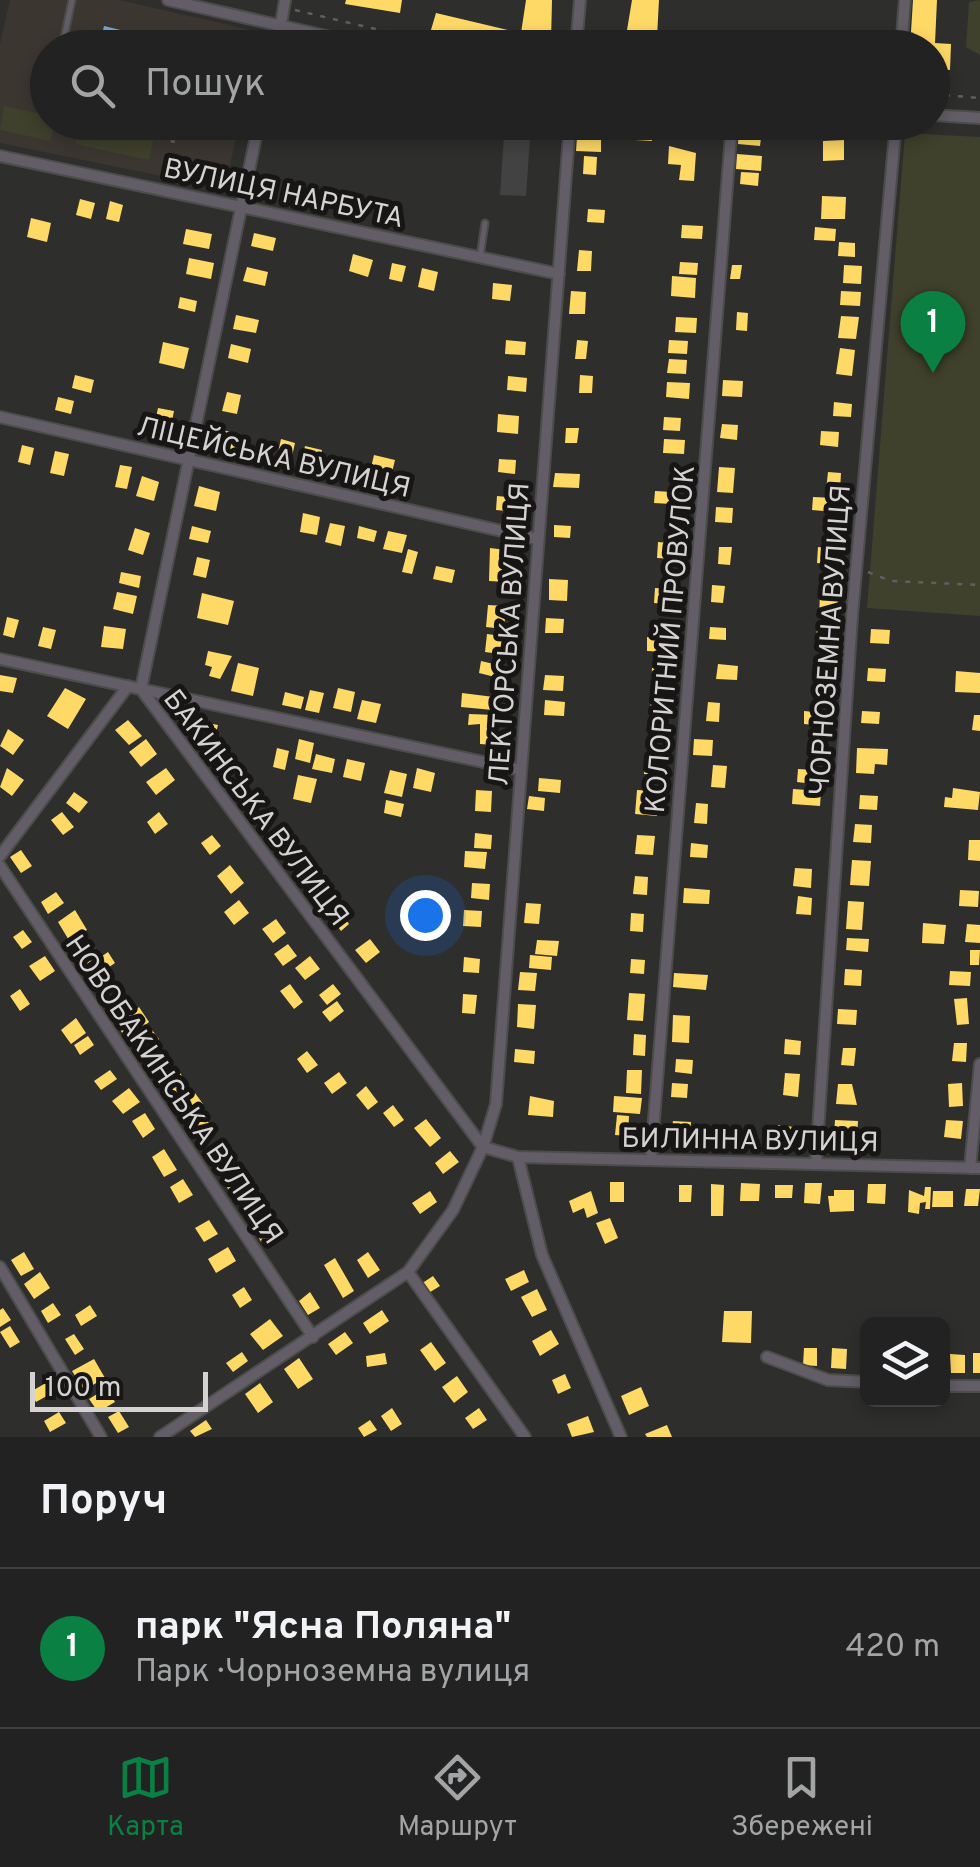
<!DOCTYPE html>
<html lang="uk">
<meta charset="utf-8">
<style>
body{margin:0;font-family:Overpass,sans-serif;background:#2e2f2f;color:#f1f3f6}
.controls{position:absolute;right:30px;bottom:30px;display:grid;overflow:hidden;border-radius:15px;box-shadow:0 5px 15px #0003}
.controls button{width:90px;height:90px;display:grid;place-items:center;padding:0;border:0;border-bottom:2px solid #3f3f40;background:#222;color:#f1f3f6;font:50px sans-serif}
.scale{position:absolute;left:30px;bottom:25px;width:178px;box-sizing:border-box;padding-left:10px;border:5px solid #d4d3d2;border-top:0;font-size:28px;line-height:35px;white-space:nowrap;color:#d4d3d2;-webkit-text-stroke:8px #171615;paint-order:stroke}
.you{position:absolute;left:425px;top:915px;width:35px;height:35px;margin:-25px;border:8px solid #fff;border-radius:50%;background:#1a73e8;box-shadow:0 0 0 15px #1a73e833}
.badge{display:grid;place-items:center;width:65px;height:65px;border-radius:50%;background:#0b8043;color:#fff;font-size:32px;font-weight:700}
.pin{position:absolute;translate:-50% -82px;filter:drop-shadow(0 2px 5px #0008)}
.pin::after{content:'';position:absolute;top:52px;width:35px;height:30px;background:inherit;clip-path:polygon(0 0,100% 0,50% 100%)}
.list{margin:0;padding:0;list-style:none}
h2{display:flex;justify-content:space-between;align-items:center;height:130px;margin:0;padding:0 40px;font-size:42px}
h2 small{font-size:32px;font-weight:400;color:#a2a4a5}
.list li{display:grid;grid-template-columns:65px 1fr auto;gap:30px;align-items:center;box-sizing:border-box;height:160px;padding:0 40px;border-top:2px solid #3f3f40}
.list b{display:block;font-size:38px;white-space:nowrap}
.list p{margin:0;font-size:32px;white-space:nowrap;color:#a2a4a5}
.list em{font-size:32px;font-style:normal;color:#a2a4a5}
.icon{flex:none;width:55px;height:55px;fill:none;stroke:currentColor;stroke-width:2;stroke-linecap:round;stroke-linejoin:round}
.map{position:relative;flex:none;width:980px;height:1437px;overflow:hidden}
.search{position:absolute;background:#222;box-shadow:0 5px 15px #0003;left:30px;right:30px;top:30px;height:110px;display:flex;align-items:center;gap:25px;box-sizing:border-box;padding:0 35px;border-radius:55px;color:#a2a4a5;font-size:38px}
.sheet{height:290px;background:#222}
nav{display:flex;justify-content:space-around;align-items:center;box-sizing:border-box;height:140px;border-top:2px solid #3f3f40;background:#222;font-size:28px;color:#a2a4a5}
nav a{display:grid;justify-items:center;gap:5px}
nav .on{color:#0b8043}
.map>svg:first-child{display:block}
.built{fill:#3b3630}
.green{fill:#3f412c}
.homes{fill:#ffd966}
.schools{fill:#6fa8dc}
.building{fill:#434242}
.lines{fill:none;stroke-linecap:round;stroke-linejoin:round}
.lane-casing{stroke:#4c4c4b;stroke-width:9}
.street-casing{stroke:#4c4c4b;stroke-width:14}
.path{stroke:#625e64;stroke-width:2.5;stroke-dasharray:5 8;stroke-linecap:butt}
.lane{stroke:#625d67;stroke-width:5}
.street{stroke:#625d67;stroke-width:10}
.labels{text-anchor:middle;stroke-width:10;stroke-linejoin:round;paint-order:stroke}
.street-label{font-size:28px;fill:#d4d3d2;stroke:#171615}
</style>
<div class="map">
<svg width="980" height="1437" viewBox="0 0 980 1437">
<rect width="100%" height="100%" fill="#2e2e2d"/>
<path class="built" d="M10 0H119L259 32 256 47 48 48V122L239 123 225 189 0 143V44Z"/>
<path class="green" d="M980 0V55L966 47 969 2Z
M4 106 47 115 48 122 55 123 50 141 0 130Z
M79 123 156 126 149 160 75 144Z
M905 133 980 137V616L867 608Z"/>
<path class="homes" d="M346 0H402L400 13 345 4Z
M526 0H552L551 42 542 48H476L428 40 436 13 521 33Z
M632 0H659L657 37 721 41V37L769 40V35L862 41V48H624Z
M913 0H937L935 43 951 44 950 70 932 69V48H910Z
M476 122H505L503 130Z
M584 122H601V152L576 151 577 137 584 138Z
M636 126 653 128 652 141 635 140Z
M739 128 762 130 760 146 738 144Z
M844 140V160L823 161V141Z
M669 146 696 153 694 181 679 180 681 165 668 164Z
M737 154 762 156 761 171 736 169Z
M584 156 597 157 596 175 583 174Z
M741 172 759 173 758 186 740 184Z
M822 196 846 197 845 219H821Z
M80 199 95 203 91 219 76 215Z
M110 201 123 205 119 222 106 219Z
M588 209 605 210 604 223 587 222Z
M31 218 51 223 47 242 27 237Z
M682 225 703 226 702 239 681 238Z
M815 227 836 229 835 241 814 240Z
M186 229 212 234 209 249 183 244Z
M254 233 276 238 273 251 251 246Z
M839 242 855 243V257L838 256Z
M579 250 592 251 591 271H577Z
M353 254 373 260 368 277 349 271Z
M189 258 214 263 211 279 186 274Z
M680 262 698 263 697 275 679 274Z
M392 263 406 266 402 282 389 279Z
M732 265H742L740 279H730Z
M844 265 862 266 861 284 843 283Z
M247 267 268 272 265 286 243 281Z
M422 268 438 272 434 291 418 287Z
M672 276 696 278 695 298 671 296Z
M493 283 512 285 510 301 492 299Z
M571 291 586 292 585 314H569Z
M841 291 861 292 860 306 840 305Z
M180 297 197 301 195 312 178 308Z
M737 312 748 313 747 331 736 330Z
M236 315 259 320 256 333 233 329Z
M841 316 859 317 856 339 838 338Z
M676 317 697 318 696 333 675 332Z
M506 340 526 342 525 355 505 354Z
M577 340 588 341 586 359H575Z
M669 340 688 341 687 354 668 353Z
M163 342 189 348 184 369 159 363Z
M231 344 251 349 248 363 228 358Z
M840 348 855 350 852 376 836 374Z
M669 359 687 360 686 374 667 373Z
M75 375 94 380 91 393 72 388Z
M580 375 593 376 592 393H579Z
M508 376 527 378 526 392 507 390Z
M723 380 743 381 742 397 722 396Z
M667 382 690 383 689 399 666 397Z
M227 392 241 395 237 414 222 411Z
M58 397 74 401 71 414 55 410Z
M834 402 852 404 851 417 833 416Z
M158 408 174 411 169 436 153 432Z
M498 414 519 416 518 434 497 432Z
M664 417 681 418 680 431 663 430Z
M722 424 738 425 737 440 720 438Z
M215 428 238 434 233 454 210 448Z
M566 428H579L577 443H565Z
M821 431 839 432 838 447 820 445Z
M281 439 295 443 291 461 277 457Z
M664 439 685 440 684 454 663 453Z
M22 445 34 448 30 465 18 462Z
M305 446 322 450 319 464 302 460Z
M55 451 69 454 64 476 50 473Z
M374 455 395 460 390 481 369 476Z
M336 456 353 460 349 475 332 471Z
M499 459 516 460 515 474 498 472Z
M120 465 132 467 127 489 115 487Z
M719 467 735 468 733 493 717 492Z
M828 472 841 473 840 491 826 490Z
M555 473 580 474 579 488 553 487Z
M142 476 159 482 154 501 136 496Z
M199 486 220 492 216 511 194 506Z
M655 491 672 492 671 504 654 503Z
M497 496 519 498 518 512 496 510Z
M813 497 836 498 835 512 812 510Z
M716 507 733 508 732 523 715 522Z
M303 513 320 517 317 535 300 532Z
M330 523 345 526 341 546 325 542Z
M833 523 844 524 842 543 832 542Z
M554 525 571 526 570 538 554 537Z
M192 526 211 531 208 543 189 539Z
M359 526 377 531 374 542 357 538Z
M135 528 150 533 143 555 128 550Z
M388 531 407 535 402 553 383 549Z
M658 542 679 544 678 559 657 558Z
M719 547H732L730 565 718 564Z
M818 547 837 549 836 565 817 563Z
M490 548 506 550V582L489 581Z
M408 549 418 552 412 574 402 572Z
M197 557 210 560 206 578 193 575Z
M436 566 455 570 452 583 433 579Z
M121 572 141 576 139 588 119 583Z
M825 575 842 576 841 592 824 591Z
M549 579 568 580 567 601 549 600Z
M712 585 725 586 723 603 711 602Z
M655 588 675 589 674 605 654 603Z
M117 592 137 596 133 614 113 609Z
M202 593 234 601 228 625 197 618Z
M820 593 838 595 837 620 819 618Z
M488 605 506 606 504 629 486 627Z
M7 617 19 620 14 638 3 635Z
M546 618 564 619 563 633H545Z
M104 626 126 629 123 649 101 647Z
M43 627 56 630 51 649 38 646Z
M710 627 726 628V640L709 639Z
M817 627 833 628 832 642 816 641Z
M871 629 890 630 889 644 870 643Z
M487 634 502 636 500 654 485 652Z
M647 637 666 639V652L647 651Z
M208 651 232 656 220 679 209 676 212 667 205 665Z
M481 661 498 665 495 677 479 673Z
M817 662 832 664 831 677 816 676Z
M238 663 259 668 253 696 231 691Z
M718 664 738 666 737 680 716 679Z
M652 668 665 669 664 687 651 686Z
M868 668 886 669 885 682 867 681Z
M956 671 980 673V693L955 692Z
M0 675 17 678 13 693 0 691Z
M545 675 564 676 563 691 543 690Z
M65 688 86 699 68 729 47 716Z
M338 688 355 692 351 712 333 708Z
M310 690 324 693 319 713 305 710Z
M285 692 304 697 301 709 282 705Z
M462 693 494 697 493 710 461 707Z
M651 699 665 700 664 717 650 715Z
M362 700 381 704 376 723 357 719Z
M545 700 565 702 564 716 544 715Z
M708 702 720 703 719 722 706 721Z
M804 711 824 713 823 726 804 724Z
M862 711 880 712 879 724 861 723Z
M469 714 495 715 493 745 480 744V724L468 725Z
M974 715H980V731L972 730Z
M128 720 142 736 129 745 115 730Z
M202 722 218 725 213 745 198 742Z
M8 729 24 740 13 755 0 746Z
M146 739 157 754 141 767 129 752Z
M299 739 314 743 310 763 295 759Z
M694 739 713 740 712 756 693 755Z
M277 748 289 751 285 770 273 767Z
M857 748 888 749 887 765 875 764 874 774 856 773Z
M316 754 335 759 332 773 312 769Z
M645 757 660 758 658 775 644 774Z
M347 759 365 763 361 781 343 777Z
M713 765 727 766 725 788 711 787Z
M7 768 24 780 12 796 0 787Z
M166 768 175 780 156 795 146 782Z
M417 768 435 773 431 792 413 788Z
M798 769 814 770 813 784 797 782Z
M390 770 407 774 402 797 384 793Z
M298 775 317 779 311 803 293 799Z
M539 778 561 780 560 793 538 791Z
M953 788 980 792 978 810 944 807 945 797 952 798Z
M793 789 821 791 820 806 792 804Z
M476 790 492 791 491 812 475 811Z
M637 790 659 791 657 816 635 814Z
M74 792 88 802 79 813 66 803Z
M860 795 878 796 877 810 859 809Z
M529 796 545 798 544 811 527 809Z
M386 800 404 804 401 817 384 813Z
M696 803 708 804 707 824 694 823Z
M62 812 74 827 63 835 51 820Z
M159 812 168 824 155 834 147 822Z
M855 824 872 825 871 843 853 842Z
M475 833 492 835 491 849 474 848Z
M212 835 221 846 210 855 201 843Z
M637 835 655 836 653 855 635 854Z
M969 840H980V861L968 860Z
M691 843 708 845 707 858 690 857Z
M21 850 32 866 21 873 10 857Z
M465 851 487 852 485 869 464 867Z
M299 852 310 867 299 875 289 860Z
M852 860 871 861 869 886 850 885Z
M230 865 244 883 231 894 217 876Z
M795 868 812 869 811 888 793 886Z
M635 876 648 877 647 895 633 894Z
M316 877 327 892 315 901 305 886Z
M472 883 490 884 489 900 471 898Z
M684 888 710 890 709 904 683 903Z
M960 890 979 891 978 907 959 906Z
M56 892 64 903 48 914 41 902Z
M798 896 812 898 811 915 796 914Z
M239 900 249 913 234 925 224 912Z
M848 901 864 902 862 930 846 929Z
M526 903 541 904 539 924 524 923Z
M75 910 87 930 70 942 58 922Z
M339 910 349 924 341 931 330 916Z
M464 910 482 911 481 927 463 926Z
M631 913 644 914 643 932 630 931Z
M276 919 286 933 273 943 262 929Z
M923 923 946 925 944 944 922 943Z
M967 924 980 925V943L965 942Z
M23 930 32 942 22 949 13 937Z
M847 938 869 939 868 952 846 950Z
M370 939 380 952 366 963 355 950Z
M537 940 559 941 557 956 535 954Z
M92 944 100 955 82 967 74 957Z
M288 944 297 956 283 966 274 954Z
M970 950H980L979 965H970Z
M108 952 115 963 99 974 92 963Z
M530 955 552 957 551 970 529 968Z
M45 956 55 971 40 981 29 966Z
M310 956 320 969 305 980 295 968Z
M464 957 480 959 479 973 463 972Z
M631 959 645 960 644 974 630 973Z
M845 969 862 970 861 986 844 985Z
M950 971 971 972 970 986 949 985Z
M520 972 537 973 535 991 518 990Z
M674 973 708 975 706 990 673 987Z
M290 984 303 1002 294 1009 280 991Z
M333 984 341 994 327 1005 319 995Z
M20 989 30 1004 20 1011 10 996Z
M629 993 645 994 643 1021 627 1020Z
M463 994 477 995 475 1014 462 1013Z
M115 995 126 1010 114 1019 104 1003Z
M967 998 969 1024 957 1025 954 999Z
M337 1001 344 1011 330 1022 322 1012Z
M518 1004 536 1005 534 1029 517 1027Z
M139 1007 149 1022 127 1040 117 1025Z
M838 1009 857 1010 856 1025 837 1024Z
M673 1015 690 1016 689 1043 672 1042Z
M76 1018 86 1033 71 1044 61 1030Z
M149 1026 159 1039 141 1053 132 1040Z
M634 1034 646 1035 645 1056 633 1055Z
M88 1036 94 1045 80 1055 74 1045Z
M785 1039 801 1041 800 1055 784 1054Z
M954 1043H967L966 1062 952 1061Z
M843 1048H856L854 1066 841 1065Z
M515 1049 535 1051 534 1064 514 1062Z
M307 1051 318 1065 307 1073 297 1059Z
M160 1055 171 1071 159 1080 147 1063Z
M676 1059 693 1060 692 1074 675 1072Z
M110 1070 117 1079 101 1090 94 1081Z
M627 1070H642L641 1094 626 1093Z
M179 1071 187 1084 173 1094 164 1081Z
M339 1072 347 1083 332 1094 324 1083Z
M785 1073 800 1074 798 1097 783 1095Z
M672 1083 688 1084 687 1098 671 1097Z
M962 1083 963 1106 949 1107 948 1084Z
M838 1084H852L857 1105 836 1104Z
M366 1086 378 1102 368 1110 356 1095Z
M129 1088 140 1102 123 1114 112 1101Z
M195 1093 203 1104 188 1115 180 1104Z
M530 1096 554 1101 553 1117 528 1115Z
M614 1096 642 1098 640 1114 613 1112Z
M393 1105 404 1120 394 1127 383 1113Z
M145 1113 155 1129 143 1138 132 1121Z
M201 1113 212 1127 199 1136 189 1121Z
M617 1115 629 1116 628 1136 615 1135Z
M426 1119 441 1138 430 1147 414 1128Z
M835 1120 858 1121 857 1136 834 1135Z
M946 1120 963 1121 961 1139 944 1137Z
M673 1121 691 1122 690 1136 671 1135Z
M778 1125 794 1127 793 1143 777 1142Z
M221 1147 233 1162 222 1169 211 1154Z
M164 1149 177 1170 164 1177 152 1157Z
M450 1151 459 1162 443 1174 435 1163Z
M236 1172 245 1188 232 1196 223 1180Z
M183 1179 193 1195 179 1203 170 1187Z
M610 1182H624V1202H610Z
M741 1183 760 1184 759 1201H740Z
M805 1183H822L820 1204 804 1203Z
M711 1184 724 1185 723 1216H711Z
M868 1184H886L885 1204 867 1203Z
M679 1185H692L691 1202H679Z
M775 1185H793L792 1198H775Z
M925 1187H931L930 1209H925L926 1202 920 1203 919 1214 908 1212 909 1190 924 1196Z
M966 1189H980L978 1206H964Z
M834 1190H854V1211L830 1212 828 1196H834Z
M430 1191 437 1202 420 1214 412 1203Z
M591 1191 598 1213 587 1218 584 1208 573 1213 569 1201Z
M933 1191H953V1207H932Z
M257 1196 263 1207 245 1217 239 1207Z
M610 1218 618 1238 605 1244 596 1223Z
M209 1220 218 1234 204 1242 195 1228Z
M274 1222 281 1234 263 1245 256 1233Z
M228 1247 236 1261 216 1273 208 1259Z
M24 1252 34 1269 21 1276 11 1260Z
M368 1252 380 1270 368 1278 357 1260Z
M335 1258 354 1291 343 1298 324 1265Z
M524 1270 529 1282 511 1291 505 1279Z
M40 1272 50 1288 34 1299 24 1284Z
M433 1276 440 1286 427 1294 421 1284Z
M244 1287 252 1300 240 1308 232 1295Z
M537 1289 547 1310 532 1317 521 1297Z
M310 1292 320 1308 308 1315 299 1301Z
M53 1303 61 1315 48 1323 41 1311Z
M90 1305 97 1316 81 1326 75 1315Z
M3 1308 11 1320 0 1327V1310Z
M382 1310 389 1321 370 1334 363 1323Z
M724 1311H752L751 1343 722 1342Z
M270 1319 283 1336 263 1350 250 1334Z
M10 1326 20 1342 10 1348 0 1332Z
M551 1330 559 1344 540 1356 532 1341Z
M345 1332 353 1343 336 1355 328 1344Z
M74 1334 84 1349 75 1355 65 1339Z
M431 1342 446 1363 435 1371 420 1350Z
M804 1348H817V1366L803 1365Z
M832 1348 847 1349 846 1369 831 1368Z
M242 1352 248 1361 233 1372 226 1363Z
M385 1353 387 1364 367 1367 366 1356Z
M973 1353H980V1373H973Z
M950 1354 965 1355V1373H951Z
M299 1358 313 1379 298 1389 284 1369Z
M94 1359 105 1378 84 1390 72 1371Z
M565 1374 571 1388 558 1394 552 1380Z
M457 1376 468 1392 454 1403 442 1387Z
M46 1383 52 1393 36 1402 30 1392Z
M260 1383 273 1402 258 1413 245 1394Z
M641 1387 649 1406 629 1415 621 1396Z
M107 1388 115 1402 98 1412 89 1399Z
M392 1408 402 1424 391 1431 381 1416Z
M479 1408 487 1420 473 1429 465 1418Z
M119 1411 129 1427 118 1433 108 1417Z
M59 1412 66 1423 50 1432 44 1421Z
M588 1416 594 1432 572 1437 567 1424Z
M206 1420 212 1429 195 1437 190 1431Z
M370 1420 377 1430 364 1437 358 1428Z
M667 1425 672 1437H647L645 1434Z"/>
<path class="schools" d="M104 26 166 41 164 48H99Z
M38 75 48 77 45 96 34 94Z"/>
<path class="building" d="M504 136 530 138 526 196 500 195Z"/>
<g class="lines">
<defs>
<path id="lane" d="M62 48 72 0
M480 257 485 223"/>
<path id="street" d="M168 0 379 48
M277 48 285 0
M576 48 580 0
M901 48 905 0
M932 115 980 118
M259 122 141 689 483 1147 518 1157 542 1255 621 1437
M0 156 559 274
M0 417 537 539
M0 659 521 770
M0 856 128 686
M0 866 313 1337
M518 1157 980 1168
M651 1158 732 122
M816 1162 852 616 896 122
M970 1168 980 1064
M0 1267 101 1437
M408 1272 525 1437
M767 1357 828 1380 868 1382
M942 1386H980
M160 1437 408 1272 453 1210 483 1147 496 1104 570 122"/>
</defs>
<use href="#lane" class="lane-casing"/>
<use href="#street" class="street-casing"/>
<path class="path" d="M295 10 456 48
M932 94 980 98
M158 138 175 142
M868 572 891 581 980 585"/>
<use href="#lane" class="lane"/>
<use href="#street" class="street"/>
</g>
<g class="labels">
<g class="street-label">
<text transform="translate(284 192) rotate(12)" y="10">ВУЛИЦЯ НАРБУТА</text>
<text transform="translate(274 456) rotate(13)" y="10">ЛІЦЕЙСЬКА ВУЛИЦЯ</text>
<text transform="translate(508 634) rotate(-86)" y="10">ЛЕКТОРСЬКА ВУЛИЦЯ</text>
<text transform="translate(669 639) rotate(-85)" y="10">КОЛОРИТНИЙ ПРОВУЛОК</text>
<text transform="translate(829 640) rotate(-86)" y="10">ЧОРНОЗЕМНА ВУЛИЦЯ</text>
<text transform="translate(257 807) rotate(53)" y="10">БАКИНСЬКА ВУЛИЦЯ</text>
<text transform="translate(175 1089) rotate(56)" y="10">НОВОБАКИНСЬКА ВУЛИЦЯ</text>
<text transform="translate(750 1139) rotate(1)" y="10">БИЛИННА ВУЛИЦЯ</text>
</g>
</g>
</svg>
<div class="controls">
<button><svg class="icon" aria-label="layers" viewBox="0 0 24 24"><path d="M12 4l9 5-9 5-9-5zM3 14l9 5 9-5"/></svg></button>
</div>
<div class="scale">100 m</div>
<div class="you"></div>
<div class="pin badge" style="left:933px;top:373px">1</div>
<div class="search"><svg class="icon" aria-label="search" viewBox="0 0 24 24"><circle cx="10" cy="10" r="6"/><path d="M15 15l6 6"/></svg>Пошук</div>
</div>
<section class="sheet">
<h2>Поруч<small></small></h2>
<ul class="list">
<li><span class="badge">1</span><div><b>парк &quot;Ясна Поляна&quot;</b><p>Парк · Чорноземна вулиця</p></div><em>420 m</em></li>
</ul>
</section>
<nav>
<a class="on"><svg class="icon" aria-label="map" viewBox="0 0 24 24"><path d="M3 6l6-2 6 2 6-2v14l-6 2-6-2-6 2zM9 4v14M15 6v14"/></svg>Карта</a>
<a><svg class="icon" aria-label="directions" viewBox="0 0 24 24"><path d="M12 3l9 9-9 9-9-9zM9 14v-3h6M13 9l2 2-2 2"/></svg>Маршрут</a>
<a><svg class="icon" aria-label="saved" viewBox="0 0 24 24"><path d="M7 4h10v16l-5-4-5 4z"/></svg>Збережені</a>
</nav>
